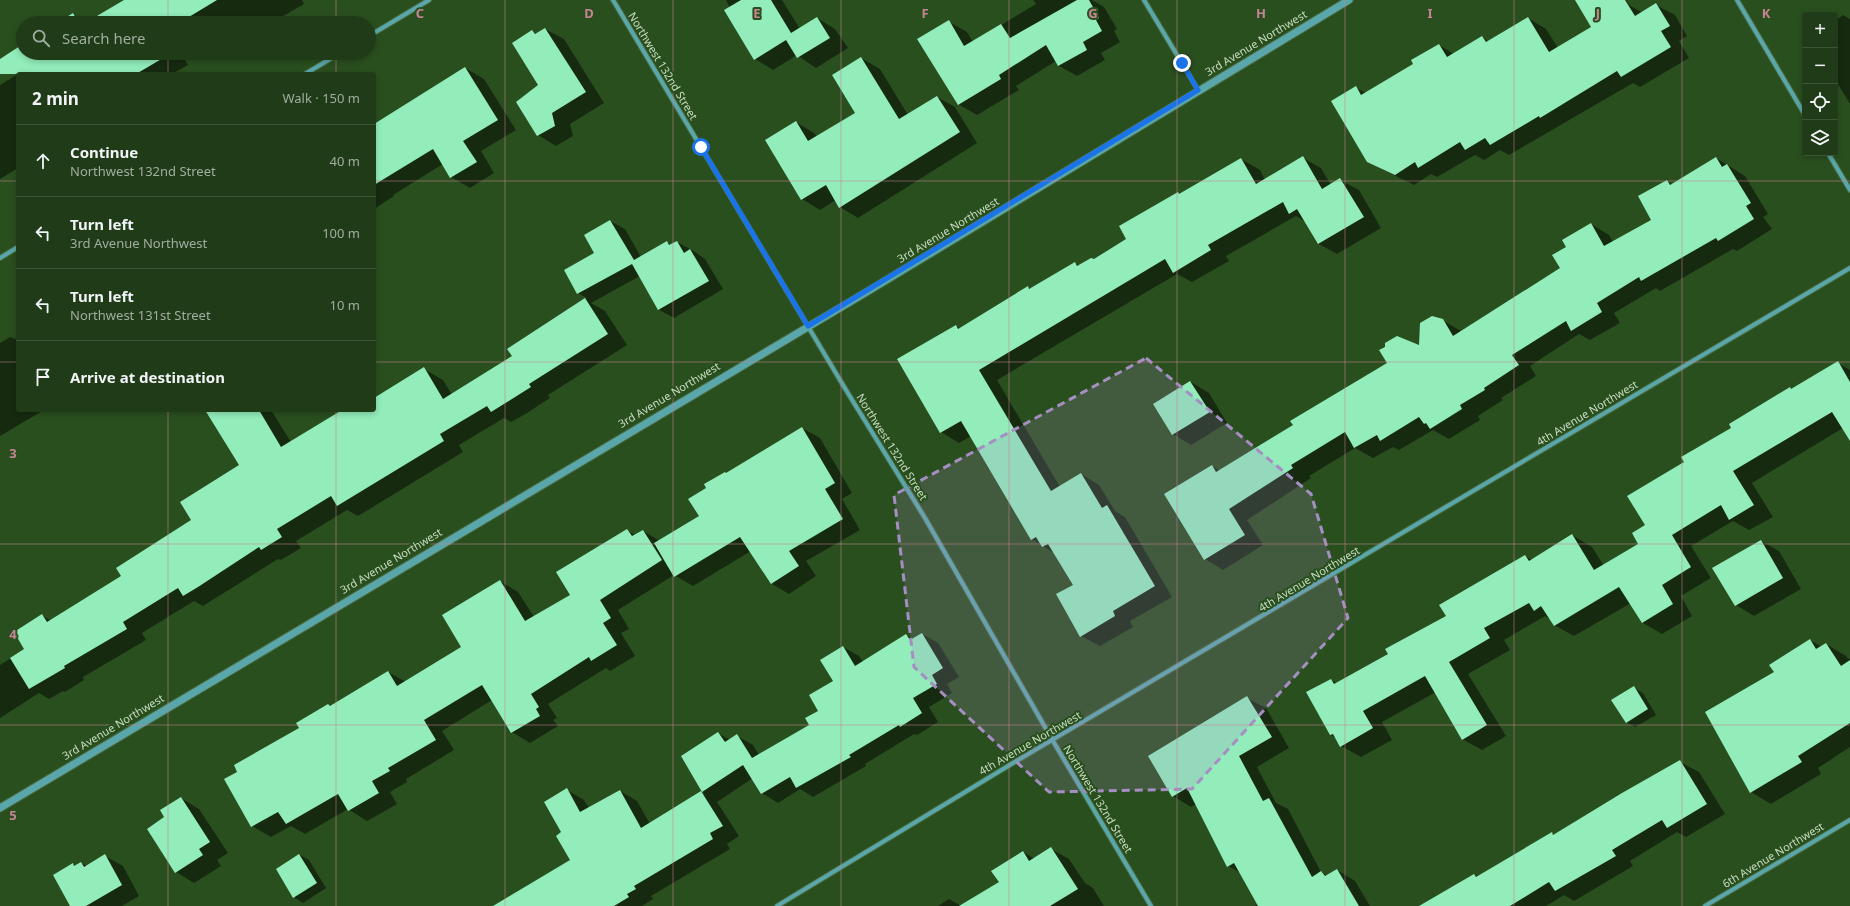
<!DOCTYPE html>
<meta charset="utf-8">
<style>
body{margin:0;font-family:"Noto Sans",sans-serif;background:#284220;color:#f1f3f6}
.controls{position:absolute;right:12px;top:12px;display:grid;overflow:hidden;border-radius:4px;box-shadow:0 2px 6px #0003}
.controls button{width:36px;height:36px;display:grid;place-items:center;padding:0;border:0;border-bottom:1px solid #3d5536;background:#203b17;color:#f1f3f6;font:20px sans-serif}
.stop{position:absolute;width:12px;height:12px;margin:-9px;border:3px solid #1a73e8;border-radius:50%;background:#fff}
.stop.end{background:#1a73e8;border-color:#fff;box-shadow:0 1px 4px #0008}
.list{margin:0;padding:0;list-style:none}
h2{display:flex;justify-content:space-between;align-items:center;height:52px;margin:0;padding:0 16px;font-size:17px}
h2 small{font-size:13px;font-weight:400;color:#a2ada1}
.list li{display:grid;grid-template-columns:26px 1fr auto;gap:12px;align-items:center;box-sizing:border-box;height:72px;padding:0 16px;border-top:1px solid #3d5536}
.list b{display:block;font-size:15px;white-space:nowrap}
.list p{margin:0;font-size:13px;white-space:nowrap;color:#a2ada1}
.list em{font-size:13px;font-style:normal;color:#a2ada1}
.icon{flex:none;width:22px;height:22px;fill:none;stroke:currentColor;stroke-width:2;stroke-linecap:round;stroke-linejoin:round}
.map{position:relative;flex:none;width:1850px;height:906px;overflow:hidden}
.search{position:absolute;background:#203b17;box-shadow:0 2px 6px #0003;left:16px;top:16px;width:360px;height:44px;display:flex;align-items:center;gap:10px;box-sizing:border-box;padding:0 14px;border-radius:22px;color:#a2ada1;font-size:15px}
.panel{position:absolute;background:#203b17;box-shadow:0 2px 6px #0003;left:16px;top:72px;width:360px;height:340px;border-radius:4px}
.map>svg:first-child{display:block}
.shadow{fill:#0007}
.building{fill:#92edbb}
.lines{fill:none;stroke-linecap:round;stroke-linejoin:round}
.minor-casing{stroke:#4a6c40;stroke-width:6}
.tertiary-casing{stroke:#4a6c40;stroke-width:9}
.minor{stroke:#59a7aa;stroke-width:4}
.tertiary{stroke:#59a7aa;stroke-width:7}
.route{stroke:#1a73e8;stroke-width:5}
.marked{fill:#a58ec1;fill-opacity:0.2;stroke:#a58ec1;stroke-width:3;stroke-dasharray:8 5;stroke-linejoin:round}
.grid{fill:none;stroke:#c58594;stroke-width:1;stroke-opacity:0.55}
.labels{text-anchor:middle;stroke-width:4;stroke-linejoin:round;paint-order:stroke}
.street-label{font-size:11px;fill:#c8dec2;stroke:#2a4f1f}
.grid-label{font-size:13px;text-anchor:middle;font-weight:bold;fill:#c58594;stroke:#2a4f1f;stroke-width:4;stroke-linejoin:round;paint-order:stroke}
</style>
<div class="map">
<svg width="1850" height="906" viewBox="0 0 1850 906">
<rect width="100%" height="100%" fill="#2a4f1f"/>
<path class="shadow" d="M126 0H302L304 4 271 23H228L224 16 213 23H59L73 14 88 23Z
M726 0H782L800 29 817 18 835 29 848 48 816 68 797 55 773 70 755 59Z
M1033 0H1092L1104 7 1117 29 1114 31 1120 42 1101 53 1105 60 1077 76 1059 66 1056 61 1016 86 1019 90 977 115 958 104 949 22 967 32 973 42 1036 4Z
M1576 0H1626L1629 5 1643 13 1656 5 1675 15 1687 36 1679 41 1689 58 1640 87 1633 83 1509 155 1500 150 1484 160 1475 155 1437 177 1431 174 1414 185 1368 162 1356 88 1366 93 1415 64 1439 45 1454 54 1482 37 1489 42 1528 18 1546 29 1558 48 1592 27Z
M1843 15 1850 19V104L1835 79V21Z
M545 29 564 39 604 103 570 124 573 136 556 146 538 135 540 85 532 31 537 34Z
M35 53H181L188 65 172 74H18L24 61Z
M861 58 880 69 908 115 937 97 955 107 977 143 858 218 840 207 836 200 820 210 802 199 796 122 814 133 817 137 856 114Z
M465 68 484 79 516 130 481 151 494 173 470 188 451 177 443 164 393 195 394 196 374 209V124Z
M18 74V168L0 179V85Z
M1303 158 1321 168 1331 185 1340 180 1359 190 1381 228 1337 254 1319 244 1306 222 1296 216 1226 256 1229 261 1192 282 1177 274 997 380 1060 487 1081 474 1099 485 1115 511 1125 517 1172 597 1130 621 1133 627 1100 646 1081 636 1074 585 1054 553 1032 539 971 436 959 443 941 432 899 360 956 326 960 328 1028 287 1031 289 1075 263 1080 266 1094 260 1127 239 1178 193 1180 195 1241 159 1260 170 1265 180Z
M1716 158 1745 176 1768 214 1763 217 1772 229 1737 251 1733 249 1660 291 1656 288 1614 313 1620 323 1590 340 1579 334 1530 366 1536 376 1501 398 1503 400 1478 416 1480 420 1449 439 1433 430 1399 450 1393 447 1373 458 1355 448 1309 476 1311 478 1247 520 1263 545 1223 570 1205 559 1212 466 1220 471 1420 347 1442 320 1461 331 1561 269 1567 247 1591 224 1609 235 1613 242 1652 220 1667 181 1673 185Z
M610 221 625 229 641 257 667 242 671 245 677 242 692 250 705 259 723 289 674 318 659 310 640 276 591 303 605 311 627 345 548 395 550 398 527 413 511 422 504 418 459 445 463 452 358 516 347 510 296 541 301 548 281 560 278 559 203 606 194 601 142 633 146 640 83 677 84 680 65 692 63 691 49 699 39 693 0 718V665L25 649 42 615 51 621 122 576 192 520 240 465 220 410H271L291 442 339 412 338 410H374V399L424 369 443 380 452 395 513 356 508 349 587 298 578 293Z
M10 337 18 340V410H44L0 436V343Z
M1838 363 1850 370V439L1843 428 1752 483 1773 517 1749 530 1733 521 1691 546 1711 578 1681 596 1692 616 1662 634 1643 623 1631 603 1574 636 1554 625 1551 620 1545 616 1504 640 1510 650 1468 674 1506 736 1482 750 1462 739 1436 692 1382 722 1392 740 1361 757 1341 746 1336 738 1331 735V680L1337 683 1389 655 1447 617 1525 556 1532 560 1572 535 1592 547 1604 566 1640 544 1646 525 1686 462 1732 428Z
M1191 382 1209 393 1227 423 1191 445 1173 434Z
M802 428 820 438 852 493 842 499 860 530 806 561 816 576 789 594 772 584 751 551 693 586 674 575 618 610 629 629 621 633 635 656 610 671 606 668 548 704 557 718 553 720 558 726 530 743 512 732 492 700 442 731 454 750 406 779 407 782 390 792 397 804 367 821 348 809 305 834 291 826 271 837 252 826 225 780 239 772 300 728 328 705 331 706 388 672 406 682 462 647 500 581 518 592 534 617 571 595 627 531 636 535 643 531 660 541 700 517 727 474Z
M1761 541 1779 551 1801 589 1754 616 1736 605Z
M922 634 938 643 959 677 947 684 952 693 929 707 938 722 917 735 914 734 865 764 866 766 813 797 800 789 778 803 762 793 753 778 717 802 739 836 727 844 730 849 651 896 653 899 642 906H494L571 860 562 833 567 790 584 800 589 808 620 791 637 801 650 824 701 792 705 795 682 756 718 733 730 740 737 736 753 745 759 755 810 725 834 681 843 647 859 656 863 662 906 635 913 639Z
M1810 640 1822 647 1826 644 1846 656 1848 659 1850 658V747L1818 768 1821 774 1771 804 1751 792Z
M1634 688 1643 693 1656 715 1635 727 1626 722Z
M1247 698 1266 708 1289 748 1257 767 1276 803 1288 809 1321 872 1328 876 1337 870 1355 881 1370 906H1255L1258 904 1241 873 1228 866 1196 804 1191 807 1173 796Z
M1680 762 1699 772 1725 814 1686 837 1677 832 1630 861 1633 866 1574 901 1564 895 1546 906H1421L1474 875 1478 877 1552 833 1555 835Z
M181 798 199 809 228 853 217 860 221 866 194 883 176 872 166 818Z
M1051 849 1069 859 1085 883 1093 888 1104 906H961L1000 883 1023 852 1035 859Z
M300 855 309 860 326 888 303 903 294 897Z
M105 856 123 866 139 896 122 906H72L73 864 76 866 81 863 87 866Z
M949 899 961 906H938Z"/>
<path class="building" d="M124 0H217L179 23H85Z
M741 0H771L791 33 817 17 830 38 797 58 786 40 754 60 724 10Z
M1077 0H1089L1099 18 1096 20 1102 31 1083 42 1087 50 1058 66 1046 45 999 75 1001 79 958 105 917 39 949 20 964 46 1001 24 1010 38Z
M1575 0H1625L1635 16 1656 3 1670 26 1661 31 1671 47 1621 77 1617 71 1540 118 1539 116 1490 145 1485 138 1465 150 1460 142 1418 168 1415 162 1395 175 1367 162 1331 101 1356 86 1361 95 1413 64 1411 60 1439 44 1447 57 1482 36 1486 42 1528 17 1549 52 1591 27Z
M73 13 79 23H57Z
M545 28 586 92 552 113 555 126 537 136 516 102 538 85 512 43 532 30 535 34Z
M23 44V53L170 54 136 74H0V59Z
M861 57 899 119 937 96 960 132 839 208 826 185 801 200 765 140 796 121 808 141 855 113 832 75Z
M465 67 498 120 463 141 477 162 450 178 433 149 374 185V124Z
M1303 156 1322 189 1340 178 1364 217 1318 244 1297 209 1289 214 1283 202 1208 245 1211 250 1173 273 1165 259 979 370 1051 491 1081 473 1102 508 1107 505 1155 586 1113 611 1115 616 1080 637 1056 594 1073 585 1048 544 1042 547 1036 537 1031 540 961 421 940 433 897 359 956 325 958 329 1028 286 1029 289 1075 262 1077 266 1091 258 1094 259 1126 239 1119 226 1178 192 1179 194 1241 158 1256 184Z
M1716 157 1722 167 1727 164 1751 203 1746 206 1754 219 1718 241 1716 238 1641 281 1639 277 1597 303 1602 312 1571 331 1566 321 1512 355 1519 365 1484 388 1485 390 1460 405 1462 409 1430 429 1426 423 1424 424 1419 417 1380 441 1377 435 1354 448 1345 432 1291 465 1293 468 1229 509 1245 535 1204 560 1164 494 1212 465 1216 472 1293 425 1290 421 1387 363 1379 350 1385 347V343L1397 336 1419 345 1420 323 1432 316 1443 319 1453 336 1560 268 1552 255 1566 247 1562 240 1591 223 1604 246 1651 220 1638 196 1667 180 1670 185Z
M610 220 634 260 667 241 669 245 677 241 684 253 690 249 709 281 658 310 632 264 577 294 564 270 594 253 584 235Z
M585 298 608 334 529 384 531 387 491 412 487 406 440 434 444 441 337 506 331 496 277 529 282 537 261 550 259 547 198 587 183 596 178 588 123 622 127 629 64 666 65 668 29 689 10 658 24 649 14 632 42 614 47 622 121 576 116 568 191 520 180 502 239 465 205 410H259L281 447 342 410H374V398L424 367 443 399 512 356 507 349Z
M1838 361 1850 382V441L1832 412 1733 471 1754 505 1729 520 1721 505 1672 535 1691 567 1662 585 1673 604 1642 623 1619 587 1554 626 1541 606 1534 611 1529 603 1484 628 1490 638 1449 662 1487 725 1462 740 1425 676 1363 711 1373 728 1340 747 1333 734 1330 735 1306 692 1331 679 1334 684 1388 654 1385 649 1446 616 1439 605 1525 555 1529 561 1572 534 1594 570 1638 544 1632 533 1645 525 1627 496 1684 462 1681 457 1731 428 1729 424 1790 387 1791 389Z
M1190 381 1210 412 1172 435 1153 404Z
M802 427 835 483 825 489 843 519 789 551 799 566 771 584 740 537 674 577 654 543 699 516 688 499 706 488 704 484 725 472 726 473Z
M627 529 632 536 643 530 662 560 600 600 611 618 603 623 617 645 591 661 589 657 531 694 539 707 536 709 540 716 511 733 482 685 424 720 436 740 388 768 390 771 372 781 379 793 348 811 338 794 286 824 278 812 251 827 224 779 237 772 234 765 299 728 296 723 328 704 330 706 388 671 397 686 461 647 442 615 500 580 525 621 570 595 556 572Z
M1761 540 1783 578 1735 606 1712 568Z
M922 633 943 668 932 675 937 684 913 698 922 713 900 727 899 725 849 755 851 757 796 788 790 777 761 794 743 765 702 792 681 756 718 732 725 742 737 734 752 758 809 725 805 718 818 711 809 695 833 681 820 660 843 646 855 666 906 634 910 640Z
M1810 639 1816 649 1826 643 1841 666 1850 660V723L1798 756 1802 762 1750 793 1705 712 1774 672 1769 665Z
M1634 686 1648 709 1626 723 1611 700Z
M1247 696 1272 737 1239 756 1263 801 1269 798 1312 877 1321 871 1325 876 1337 869 1359 906H1258L1234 863 1227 867 1187 788 1172 797 1148 756Z
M1680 760 1707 804 1667 828 1662 820 1612 850 1616 856 1555 891 1549 882 1510 906H1419L1474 874 1476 877 1552 832 1553 835 1622 793Z
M567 788 580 812 620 790 641 828 701 791 723 826 710 833 713 839 634 886 636 889 627 894 629 897 614 906H493L570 860 556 836 561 832 544 802Z
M181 797 210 842 199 849 203 855 175 873 147 829 164 817 160 810Z
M1051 847 1078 889 1050 906H959L999 882 991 871 1023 851 1029 861Z
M105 854 122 885 86 906H70L53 875 73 863 74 866 81 862 84 867Z
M299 854 317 883 293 898 276 869Z"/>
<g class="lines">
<defs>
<path id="minor" d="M613 0 846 390 925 518 1053 741 1151 906
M1144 0 1198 90
M1737 0 1805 115
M369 36 429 0
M305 74 340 53
M1828 153 1850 190
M0 258 18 247
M777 906 1013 763 1850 268
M1705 906 1850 820"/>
<path id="tertiary" d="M0 808 870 290 1349 0"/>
</defs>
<use href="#minor" class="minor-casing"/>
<use href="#tertiary" class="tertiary-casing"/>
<use href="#minor" class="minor"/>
<use href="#tertiary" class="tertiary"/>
</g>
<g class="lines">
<path class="route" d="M701 147 808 326 1198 90 1182 63"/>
</g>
<path class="marked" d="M1146 358 1311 494 1348 618 1192 789 1049 792 914 667 894 495Z"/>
<path class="grid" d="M168 0V23M336 0V23M505 0V906M673 0V906M841 0V906M1009 0V906M1177 0V906M1345 0V906M1514 0V906M1682 0V906M168 53V74M336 53V74M0 181H18M374 181H1850M0 362H18M374 362H1850M168 410V906M336 410V906M0 544H1850M0 725H1850"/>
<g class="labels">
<g class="street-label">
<text transform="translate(1256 43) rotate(-31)" y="4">3rd Avenue Northwest</text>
<text transform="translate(663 66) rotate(59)" y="4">Northwest 132nd Street</text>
<text transform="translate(948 230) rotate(-31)" y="4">3rd Avenue Northwest</text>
<text transform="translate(669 395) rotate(-31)" y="4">3rd Avenue Northwest</text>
<text transform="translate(1587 413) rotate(-31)" y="4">4th Avenue Northwest</text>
<text transform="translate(892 447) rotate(58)" y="4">Northwest 132nd Street</text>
<text transform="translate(391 561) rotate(-31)" y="4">3rd Avenue Northwest</text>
<text transform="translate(1309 579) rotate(-31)" y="4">4th Avenue Northwest</text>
<text transform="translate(113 727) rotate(-31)" y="4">3rd Avenue Northwest</text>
<text transform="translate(1030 743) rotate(-30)" y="4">4th Avenue Northwest</text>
<text transform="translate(1098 799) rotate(59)" y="4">Northwest 132nd Street</text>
<text transform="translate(1773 855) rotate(-31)" y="4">6th Avenue Northwest</text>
</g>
</g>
<g class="grid-label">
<text x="420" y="18">C</text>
<text x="589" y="18">D</text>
<text x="757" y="18">E</text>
<text x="925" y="18">F</text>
<text x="1093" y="18">G</text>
<text x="1261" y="18">H</text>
<text x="1430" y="18">I</text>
<text x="1598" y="18">J</text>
<text x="1766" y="18">K</text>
<text x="13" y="458">3</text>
<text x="13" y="639">4</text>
<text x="13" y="820">5</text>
</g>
</svg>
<div class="controls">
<button>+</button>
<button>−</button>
<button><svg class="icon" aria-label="locate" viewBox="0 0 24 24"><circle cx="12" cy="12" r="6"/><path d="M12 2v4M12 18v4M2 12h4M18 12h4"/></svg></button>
<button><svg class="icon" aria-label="layers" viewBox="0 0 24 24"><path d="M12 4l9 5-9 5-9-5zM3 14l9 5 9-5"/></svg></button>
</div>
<div class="stop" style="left:701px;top:147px"></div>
<div class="stop end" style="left:1182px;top:63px"></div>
<div class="search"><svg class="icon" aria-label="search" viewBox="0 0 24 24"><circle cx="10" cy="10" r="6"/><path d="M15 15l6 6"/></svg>Search here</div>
<section class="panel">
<h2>2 min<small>Walk · 150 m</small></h2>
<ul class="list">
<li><svg class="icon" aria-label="ahead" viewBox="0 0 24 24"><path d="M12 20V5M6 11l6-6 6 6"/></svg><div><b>Continue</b><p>Northwest 132nd Street</p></div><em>40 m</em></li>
<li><svg class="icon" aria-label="left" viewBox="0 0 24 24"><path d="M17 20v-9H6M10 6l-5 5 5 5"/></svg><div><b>Turn left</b><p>3rd Avenue Northwest</p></div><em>100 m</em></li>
<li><svg class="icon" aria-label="left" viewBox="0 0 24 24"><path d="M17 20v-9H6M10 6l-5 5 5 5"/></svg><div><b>Turn left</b><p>Northwest 131st Street</p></div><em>10 m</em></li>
<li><svg class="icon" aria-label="arrive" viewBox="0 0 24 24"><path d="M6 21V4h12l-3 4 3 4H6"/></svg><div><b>Arrive at destination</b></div></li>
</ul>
</section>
</div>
